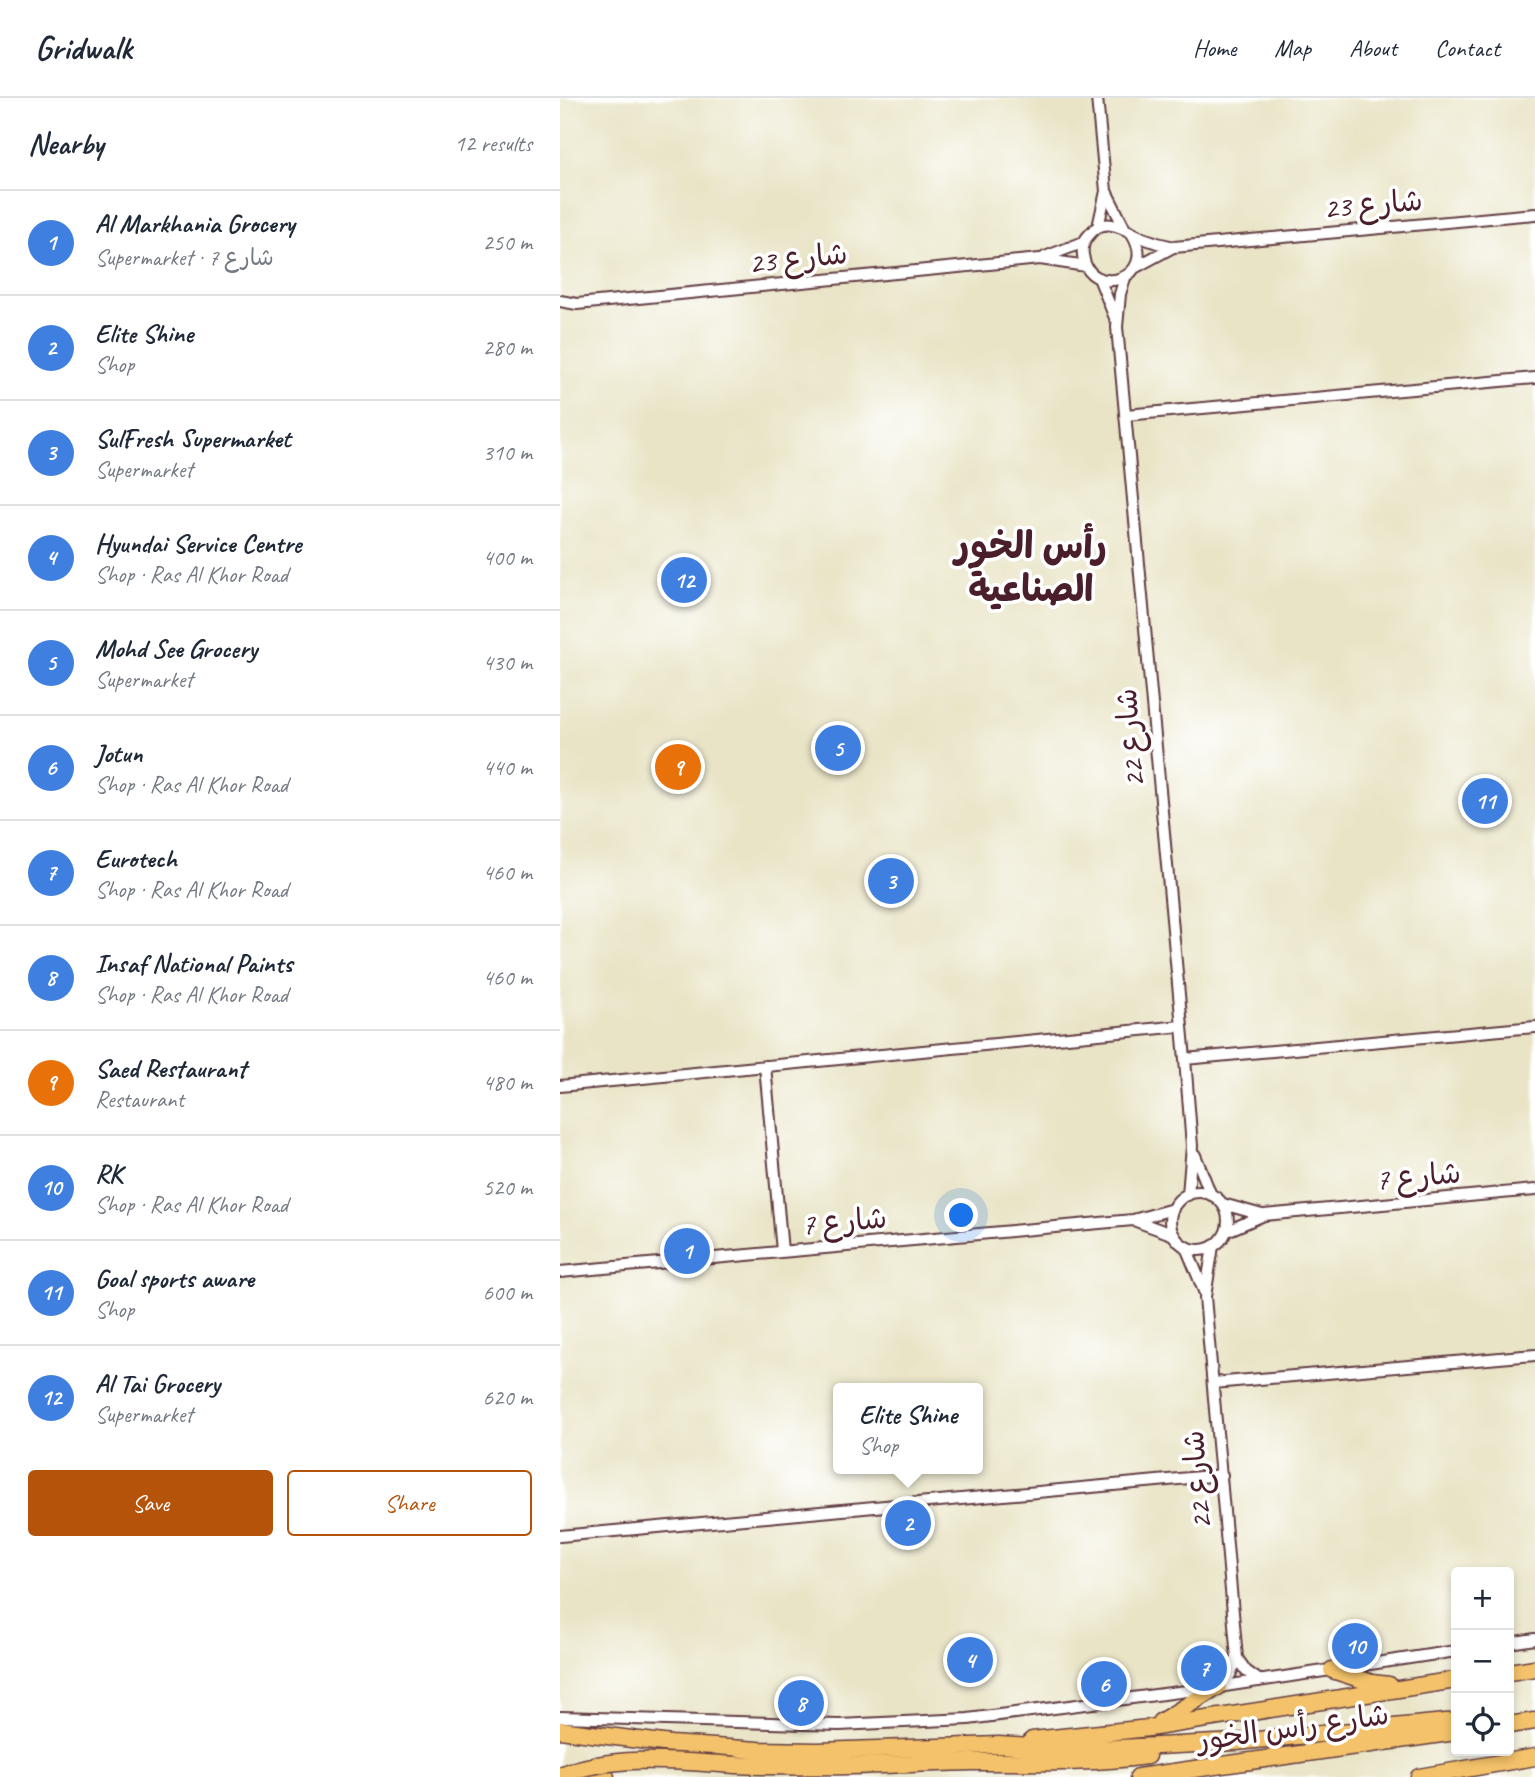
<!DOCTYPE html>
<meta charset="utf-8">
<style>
body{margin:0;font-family:Caveat,"Playpen Sans Arabic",sans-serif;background:#f2f2f3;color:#1f2937}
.controls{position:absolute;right:21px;bottom:21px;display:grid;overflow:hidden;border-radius:7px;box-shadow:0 4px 10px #0003}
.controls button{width:63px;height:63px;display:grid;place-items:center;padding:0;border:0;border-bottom:2px solid #e0e1e3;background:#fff;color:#1f2937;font:35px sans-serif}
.you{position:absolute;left:402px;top:1118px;width:24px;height:24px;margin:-18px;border:5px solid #fff;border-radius:50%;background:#1a73e8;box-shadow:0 0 0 10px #1a73e833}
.badge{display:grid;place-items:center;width:46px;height:46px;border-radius:50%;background:#b45309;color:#fff;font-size:23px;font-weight:700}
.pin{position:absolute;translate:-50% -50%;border:4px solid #fff;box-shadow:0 2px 7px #0006}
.popup{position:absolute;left:273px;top:1285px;width:150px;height:91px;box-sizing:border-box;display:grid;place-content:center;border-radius:7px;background:#fff;filter:drop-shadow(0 2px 5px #0005);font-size:23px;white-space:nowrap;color:#747a83}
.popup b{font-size:26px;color:#1f2937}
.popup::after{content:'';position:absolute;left:50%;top:100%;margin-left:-14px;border:14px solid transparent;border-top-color:#fff}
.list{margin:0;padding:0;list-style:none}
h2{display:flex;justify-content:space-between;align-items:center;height:91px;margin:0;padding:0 28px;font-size:30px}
h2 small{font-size:23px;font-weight:400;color:#747a83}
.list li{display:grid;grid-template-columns:46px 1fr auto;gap:21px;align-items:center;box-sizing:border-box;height:105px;padding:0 28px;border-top:2px solid #e0e1e3}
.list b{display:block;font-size:26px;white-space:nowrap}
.list p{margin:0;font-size:23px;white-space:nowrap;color:#747a83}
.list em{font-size:23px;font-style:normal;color:#747a83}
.actions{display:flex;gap:14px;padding:21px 28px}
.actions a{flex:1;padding:16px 0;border:2px solid #b45309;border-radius:7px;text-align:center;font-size:24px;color:#b45309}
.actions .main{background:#b45309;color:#fff}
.icon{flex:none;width:38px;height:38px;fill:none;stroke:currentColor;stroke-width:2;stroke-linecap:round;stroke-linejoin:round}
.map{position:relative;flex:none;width:975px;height:1679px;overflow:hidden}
header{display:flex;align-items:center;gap:42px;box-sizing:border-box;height:98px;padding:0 35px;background:#fff;border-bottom:2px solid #e0e1e3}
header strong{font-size:33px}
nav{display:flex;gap:38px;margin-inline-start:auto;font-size:24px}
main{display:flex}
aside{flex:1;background:#fff}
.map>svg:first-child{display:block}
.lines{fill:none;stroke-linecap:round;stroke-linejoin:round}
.minor-casing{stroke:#623d42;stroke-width:14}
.highway-casing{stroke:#623d42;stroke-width:19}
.minor{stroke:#fff;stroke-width:10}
.highway{stroke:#f3c26a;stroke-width:16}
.highway-bridge-casing{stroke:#623d42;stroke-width:19;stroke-linecap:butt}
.highway-bridge{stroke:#f3c26a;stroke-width:16}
.labels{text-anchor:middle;stroke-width:7;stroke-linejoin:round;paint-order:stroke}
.street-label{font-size:30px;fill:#4a1f2b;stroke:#fff}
.district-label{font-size:37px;font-weight:bold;fill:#4a1f2b;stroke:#fff}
</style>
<header>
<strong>Gridwalk</strong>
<nav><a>Home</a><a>Map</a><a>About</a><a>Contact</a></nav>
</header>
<main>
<aside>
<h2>Nearby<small>12 results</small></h2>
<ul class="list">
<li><span class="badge" style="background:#3f7fe0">1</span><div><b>Al Markhania Grocery</b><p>Supermarket · شارع 7</p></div><em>250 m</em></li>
<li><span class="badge" style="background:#3f7fe0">2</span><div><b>Elite Shine</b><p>Shop</p></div><em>280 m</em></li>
<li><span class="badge" style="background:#3f7fe0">3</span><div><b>SulFresh Supermarket</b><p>Supermarket</p></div><em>310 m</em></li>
<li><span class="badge" style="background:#3f7fe0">4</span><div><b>Hyundai Service Centre</b><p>Shop · Ras Al Khor Road</p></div><em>400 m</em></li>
<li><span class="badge" style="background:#3f7fe0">5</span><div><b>Mohd See Grocery</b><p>Supermarket</p></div><em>430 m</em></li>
<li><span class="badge" style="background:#3f7fe0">6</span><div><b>Jotun</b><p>Shop · Ras Al Khor Road</p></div><em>440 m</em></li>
<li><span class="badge" style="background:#3f7fe0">7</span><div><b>Eurotech</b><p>Shop · Ras Al Khor Road</p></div><em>460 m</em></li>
<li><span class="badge" style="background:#3f7fe0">8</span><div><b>Insaf National Paints</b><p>Shop · Ras Al Khor Road</p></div><em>460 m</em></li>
<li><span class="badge" style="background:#e8710a">9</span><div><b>Saed Restaurant</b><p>Restaurant</p></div><em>480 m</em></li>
<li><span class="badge" style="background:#3f7fe0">10</span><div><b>RK</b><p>Shop · Ras Al Khor Road</p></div><em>520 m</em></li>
<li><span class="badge" style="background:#3f7fe0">11</span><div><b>Goal sports aware</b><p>Shop</p></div><em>600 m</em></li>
<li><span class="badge" style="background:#3f7fe0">12</span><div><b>Al Tai Grocery</b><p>Supermarket</p></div><em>620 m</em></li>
</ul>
<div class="actions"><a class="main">Save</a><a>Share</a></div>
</aside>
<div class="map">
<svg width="975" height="1679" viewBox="0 0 975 1679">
<rect width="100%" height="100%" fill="#fff"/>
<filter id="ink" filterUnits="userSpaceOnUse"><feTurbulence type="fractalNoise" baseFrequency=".0143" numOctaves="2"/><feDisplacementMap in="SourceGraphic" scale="14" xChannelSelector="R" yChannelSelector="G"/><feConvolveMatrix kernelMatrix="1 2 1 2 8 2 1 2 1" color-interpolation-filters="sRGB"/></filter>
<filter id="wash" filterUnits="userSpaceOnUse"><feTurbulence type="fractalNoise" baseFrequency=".00686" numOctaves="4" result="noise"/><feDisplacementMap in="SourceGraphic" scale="28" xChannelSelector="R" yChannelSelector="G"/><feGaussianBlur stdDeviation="1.57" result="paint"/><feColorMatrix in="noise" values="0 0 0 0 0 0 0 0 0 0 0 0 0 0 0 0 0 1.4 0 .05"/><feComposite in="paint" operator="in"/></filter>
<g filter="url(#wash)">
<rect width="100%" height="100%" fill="#e9e4c6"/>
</g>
<g filter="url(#ink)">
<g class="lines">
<defs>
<path id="minor" d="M537 0 546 93 538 129
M546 93 564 129
M571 134C602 182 528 202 523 157 522 150 524 142 529 137 545 116 565 132 583 140 593 144 603 147 614 149L975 116
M485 159 524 144
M576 169 613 149
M539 180 555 220
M565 180 560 196 557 229 625 961 632 1048 628 1097
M0 203 17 206 480 161 526 168
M566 317 975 280
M625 961 975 929
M205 968 222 1153
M0 988 622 928
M635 1057 651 1097
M610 1123a29 29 0 1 1 58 0a29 29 0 1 1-58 0Z
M663 1106 702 1117
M576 1123 614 1137
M667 1133 704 1117 975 1092
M653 1148 645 1199 677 1560 670 1577 658 1589
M626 1149 644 1193
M0 1174 573 1122 613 1111
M653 1285 975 1257
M0 1438 662 1377
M949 1545 975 1541
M677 1560 686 1573 700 1583
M0 1619 279 1627 408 1621 658 1589 896 1553"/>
<path id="highway" d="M772 1572 812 1585 829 1587
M949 1574 975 1570
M600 1624 658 1589
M949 1627 975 1623
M0 1632 111 1646 198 1652 257 1653 439 1647 519 1652 676 1644 896 1623
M472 1642 589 1630 896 1582
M175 1667C254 1671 332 1666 411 1664 470 1664 529 1666 587 1658
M10 1673 46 1679
M578 1679 896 1634
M859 1679 975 1659"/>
</defs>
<use href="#minor" class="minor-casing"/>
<use href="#highway" class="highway-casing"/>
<use href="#minor" class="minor"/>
<use href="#highway" class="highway"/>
<defs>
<path id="highway-bridge" d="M0 1677C56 1656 116 1663 175 1667"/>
</defs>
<use href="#highway-bridge" class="highway-bridge-casing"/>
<use href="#highway-bridge" class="highway-bridge"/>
</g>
</g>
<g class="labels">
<g class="street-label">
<text transform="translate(813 106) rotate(-5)" y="10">شارع 23</text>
<text transform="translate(238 160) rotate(-6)" y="10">شارع 23</text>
<text transform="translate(570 640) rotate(-95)" y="10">شارع 22</text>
<text transform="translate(858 1078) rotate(-5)" y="10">شارع 7</text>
<text transform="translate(284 1123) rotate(-5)" y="10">شارع 7</text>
<text transform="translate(637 1382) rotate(-95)" y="10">شارع 22</text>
<text transform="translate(733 1629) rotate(-8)" y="10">شارع رأس الخور</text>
</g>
<g class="district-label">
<text x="471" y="460">رأس الخور<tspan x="471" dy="43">الصناعية</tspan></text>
</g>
</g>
</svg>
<div class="controls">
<button>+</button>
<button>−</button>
<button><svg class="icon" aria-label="locate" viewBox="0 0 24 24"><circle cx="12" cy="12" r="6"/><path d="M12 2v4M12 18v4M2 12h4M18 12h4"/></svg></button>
</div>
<div class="you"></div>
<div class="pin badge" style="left:127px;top:1153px;background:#3f7fe0">1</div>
<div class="pin badge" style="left:348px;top:1425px;background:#3f7fe0">2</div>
<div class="popup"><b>Elite Shine</b>Shop</div>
<div class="pin badge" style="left:331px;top:783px;background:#3f7fe0">3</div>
<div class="pin badge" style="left:410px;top:1562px;background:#3f7fe0">4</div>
<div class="pin badge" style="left:278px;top:650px;background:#3f7fe0">5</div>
<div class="pin badge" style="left:544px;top:1586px;background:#3f7fe0">6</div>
<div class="pin badge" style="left:644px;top:1570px;background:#3f7fe0">7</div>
<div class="pin badge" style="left:241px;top:1605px;background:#3f7fe0">8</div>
<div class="pin badge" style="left:118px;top:669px;background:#e8710a">9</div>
<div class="pin badge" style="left:795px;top:1548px;background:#3f7fe0">10</div>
<div class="pin badge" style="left:925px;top:703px;background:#3f7fe0">11</div>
<div class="pin badge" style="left:124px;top:482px;background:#3f7fe0">12</div>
</div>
</main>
